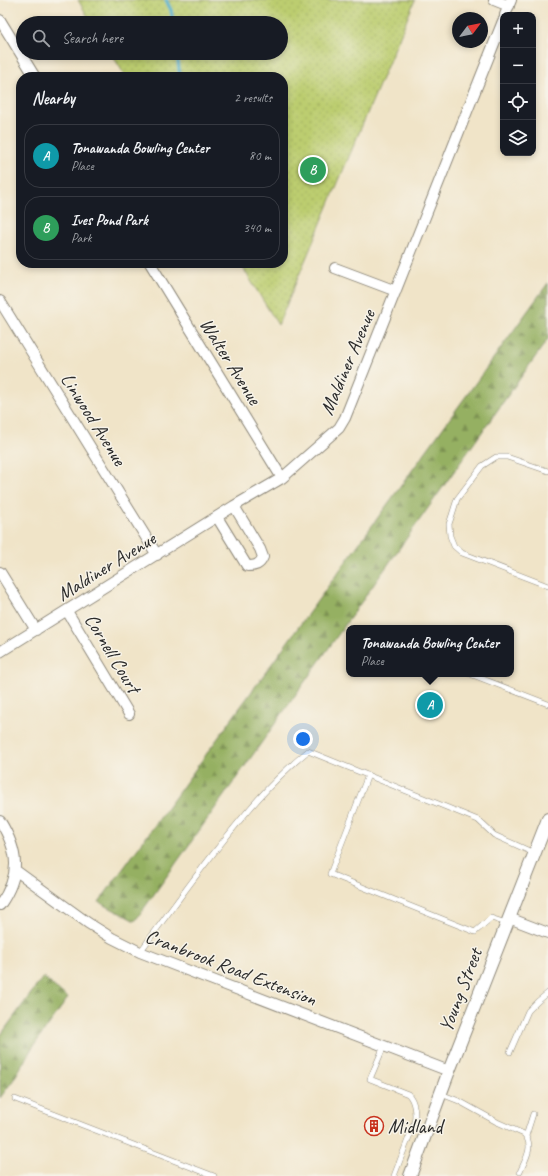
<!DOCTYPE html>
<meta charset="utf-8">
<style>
body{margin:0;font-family:Caveat,sans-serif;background:#242831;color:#f1f3f6}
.controls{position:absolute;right:12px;top:12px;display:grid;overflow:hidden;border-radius:8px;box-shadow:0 2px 6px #0003}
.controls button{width:36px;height:36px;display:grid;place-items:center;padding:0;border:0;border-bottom:1px solid #363941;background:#171b24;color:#f1f3f6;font:20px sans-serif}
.compass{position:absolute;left:452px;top:12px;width:36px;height:36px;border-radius:50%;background:#171b24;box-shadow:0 2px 6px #0003;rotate:58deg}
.you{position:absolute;left:303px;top:739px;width:14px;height:14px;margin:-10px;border:3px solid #fff;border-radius:50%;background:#1a73e8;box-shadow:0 0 0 6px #1a73e833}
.badge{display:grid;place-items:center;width:26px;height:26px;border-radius:50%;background:#d93025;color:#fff;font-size:13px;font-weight:700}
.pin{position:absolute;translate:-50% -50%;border:2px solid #fff;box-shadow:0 1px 4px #0006}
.popup{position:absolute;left:346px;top:625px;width:168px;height:52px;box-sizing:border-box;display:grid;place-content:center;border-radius:8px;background:#171b24;filter:drop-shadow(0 1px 3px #0005);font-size:13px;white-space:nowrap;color:#9ea1a6}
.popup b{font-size:15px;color:#f1f3f6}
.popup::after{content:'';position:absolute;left:50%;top:100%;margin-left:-8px;border:8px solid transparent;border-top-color:#171b24}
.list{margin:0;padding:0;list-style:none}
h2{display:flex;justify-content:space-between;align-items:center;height:52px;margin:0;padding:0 16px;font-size:17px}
h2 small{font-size:13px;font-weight:400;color:#9ea1a6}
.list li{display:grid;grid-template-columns:26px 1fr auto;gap:12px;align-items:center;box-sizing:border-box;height:64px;margin:0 8px 8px;padding:0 8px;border:1px solid #363941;border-radius:16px}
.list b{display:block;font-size:15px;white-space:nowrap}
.list p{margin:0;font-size:13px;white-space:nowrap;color:#9ea1a6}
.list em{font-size:13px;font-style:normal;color:#9ea1a6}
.icon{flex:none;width:22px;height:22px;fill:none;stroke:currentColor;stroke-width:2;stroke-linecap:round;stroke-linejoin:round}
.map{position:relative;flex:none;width:548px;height:1176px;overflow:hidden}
.search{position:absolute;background:#171b24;box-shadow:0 2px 6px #0003;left:16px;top:16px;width:272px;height:44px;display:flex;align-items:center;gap:10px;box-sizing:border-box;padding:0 14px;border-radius:22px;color:#9ea1a6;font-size:15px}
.panel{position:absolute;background:#171b24;box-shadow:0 2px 6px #0003;left:16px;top:72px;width:272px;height:196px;border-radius:16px}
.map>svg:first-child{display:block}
.forest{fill:url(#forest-firs);stroke:#606e46}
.park{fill:url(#park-dots);stroke:#747c4e}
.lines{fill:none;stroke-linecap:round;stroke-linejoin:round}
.stream{stroke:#4aacc9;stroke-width:3.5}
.service-casing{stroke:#8e887a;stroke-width:6}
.minor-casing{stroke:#8e887a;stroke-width:12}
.tertiary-casing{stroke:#8e887a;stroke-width:14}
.service{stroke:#fff;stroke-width:5}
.minor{stroke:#fff;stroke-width:10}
.tertiary{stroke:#fff;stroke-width:12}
.labels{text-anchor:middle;stroke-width:3;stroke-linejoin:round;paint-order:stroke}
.street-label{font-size:20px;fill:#2b2b2b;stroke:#f7f3e8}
.poi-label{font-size:20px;fill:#2b2b2b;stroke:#f7f3e8;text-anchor:start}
</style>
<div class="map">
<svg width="548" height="1176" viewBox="0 0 548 1176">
<defs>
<pattern id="forest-firs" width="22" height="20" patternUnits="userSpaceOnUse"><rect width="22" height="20" fill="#95b062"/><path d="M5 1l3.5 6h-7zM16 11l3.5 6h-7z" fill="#7a8f51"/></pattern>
<pattern id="park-dots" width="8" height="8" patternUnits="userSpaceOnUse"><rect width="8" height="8" fill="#bccd70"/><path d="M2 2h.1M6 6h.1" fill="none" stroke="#a2b061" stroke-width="1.8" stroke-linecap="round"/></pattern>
</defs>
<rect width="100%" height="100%" fill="#f7f3e8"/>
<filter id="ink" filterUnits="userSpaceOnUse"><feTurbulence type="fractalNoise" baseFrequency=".025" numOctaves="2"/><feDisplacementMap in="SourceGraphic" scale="8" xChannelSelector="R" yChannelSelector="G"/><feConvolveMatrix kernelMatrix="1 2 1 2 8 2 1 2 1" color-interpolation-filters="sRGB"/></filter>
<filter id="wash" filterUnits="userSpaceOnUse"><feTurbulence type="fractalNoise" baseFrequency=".012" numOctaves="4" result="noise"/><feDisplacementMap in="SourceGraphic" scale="16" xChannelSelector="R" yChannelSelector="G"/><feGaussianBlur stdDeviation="0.9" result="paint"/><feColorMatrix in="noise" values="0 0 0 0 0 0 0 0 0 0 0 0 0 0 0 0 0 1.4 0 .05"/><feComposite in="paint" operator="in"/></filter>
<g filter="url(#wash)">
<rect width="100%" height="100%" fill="#f0e4c8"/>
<path class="forest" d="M548 283V339L135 921 99 902Z
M43 977 68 998 32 1048 14 1079 0 1098V1036Z"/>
<path class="park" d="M78 0H415L278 325 240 263H283V77H126L111 53H281V23H92Z"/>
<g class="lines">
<path class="stream" d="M166 0 171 10 173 23
M177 53 180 77"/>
</g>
</g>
<g filter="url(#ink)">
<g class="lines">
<defs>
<path id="service" d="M548 471 507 457H496L482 466 457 499 452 515 449 524 450 536 454 546 462 553 548 586
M470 674 548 704
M368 775 330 874 475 932 491 918 506 923
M140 952C164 919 188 886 213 854 242 817 271 781 308 751L478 820 494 835 534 853
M384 1046 370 1079 408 1094C415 1101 416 1114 414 1124L394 1176
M510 1052 528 1011 538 1001 548 993
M441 1094 459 1101 497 1122 524 1134C535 1146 525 1160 520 1172
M15 1099 214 1176
M526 1136 533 1114"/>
<path id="minor" d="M494 0 509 6
M505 15 511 0
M0 20 35 77
M150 263 282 478
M335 268 396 291
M0 301 157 555
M217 517 247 566C255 566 260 565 263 557L260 549 234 506
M0 572 36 630
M67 611 129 714
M0 652 234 506 282 478 339 428 345 418 503 21
M0 821C19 852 21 875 0 905
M15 870 88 923 112 938 140 952 449 1071
M509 918 548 933"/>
<path id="tertiary" d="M410 1176 449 1071 548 819"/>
</defs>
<use href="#service" class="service-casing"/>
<use href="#minor" class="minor-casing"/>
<use href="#tertiary" class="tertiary-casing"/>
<use href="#service" class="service"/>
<use href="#minor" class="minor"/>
<use href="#tertiary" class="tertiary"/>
</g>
</g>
<defs>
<symbol id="building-ring" viewBox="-11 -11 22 22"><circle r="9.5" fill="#f7f3e8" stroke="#c8321e" stroke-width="1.5"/><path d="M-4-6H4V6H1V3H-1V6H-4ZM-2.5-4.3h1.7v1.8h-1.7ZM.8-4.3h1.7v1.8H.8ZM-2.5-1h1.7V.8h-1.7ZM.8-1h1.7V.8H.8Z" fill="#c8321e"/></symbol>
</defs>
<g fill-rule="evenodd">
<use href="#building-ring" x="363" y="1115" width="22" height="22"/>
</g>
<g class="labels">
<g class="street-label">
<text transform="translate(231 361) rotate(58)" y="7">Walter Avenue</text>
<text transform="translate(347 362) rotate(-67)" y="7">Maldiner Avenue</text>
<text transform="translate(94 419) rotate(58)" y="7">Linwood Avenue</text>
<text transform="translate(106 566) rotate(-32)" y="7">Maldiner Avenue</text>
<text transform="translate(113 653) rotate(59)" y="7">Cornell Court</text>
<text transform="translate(231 967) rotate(21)" y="7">Cranbrook Road Extension</text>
<text transform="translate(460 990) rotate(-69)" y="7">Young Street</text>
</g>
<g class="poi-label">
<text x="388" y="1133">Midland</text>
</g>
</g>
</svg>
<div class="controls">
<button>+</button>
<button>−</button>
<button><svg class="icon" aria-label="locate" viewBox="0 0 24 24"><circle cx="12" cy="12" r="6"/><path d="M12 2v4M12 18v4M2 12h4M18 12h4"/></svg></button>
<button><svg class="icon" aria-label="layers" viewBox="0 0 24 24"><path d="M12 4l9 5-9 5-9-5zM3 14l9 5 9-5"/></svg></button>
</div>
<svg class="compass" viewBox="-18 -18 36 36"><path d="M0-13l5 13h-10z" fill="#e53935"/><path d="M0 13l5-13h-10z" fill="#9ea1a6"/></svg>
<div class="you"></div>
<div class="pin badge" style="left:430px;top:705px;background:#0f9aa8">A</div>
<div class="popup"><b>Tonawanda Bowling Center</b>Place</div>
<div class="pin badge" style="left:313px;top:170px;background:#2e9e5b">B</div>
<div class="search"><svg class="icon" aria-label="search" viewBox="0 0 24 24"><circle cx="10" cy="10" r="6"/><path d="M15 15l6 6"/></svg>Search here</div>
<section class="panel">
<h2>Nearby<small>2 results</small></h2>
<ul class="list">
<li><span class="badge" style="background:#0f9aa8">A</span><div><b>Tonawanda Bowling Center</b><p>Place</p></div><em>80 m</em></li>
<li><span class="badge" style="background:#2e9e5b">B</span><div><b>Ives Pond Park</b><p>Park</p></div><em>340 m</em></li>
</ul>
</section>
</div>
